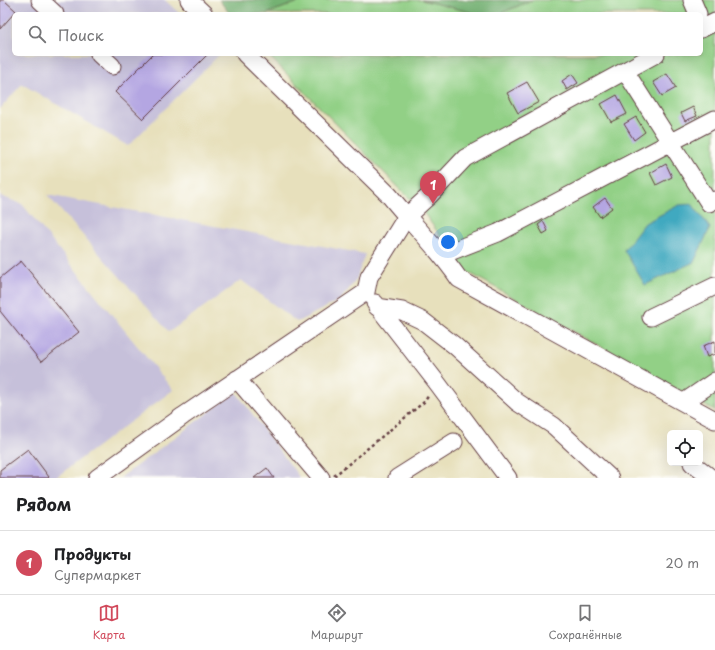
<!DOCTYPE html>
<html lang="ru">
<meta charset="utf-8">
<style>
body{margin:0;font-family:"Playpen Sans",sans-serif;background:#f6f6f6;color:#202124}
.controls{position:absolute;right:12px;bottom:12px;display:grid;overflow:hidden;border-radius:6px;box-shadow:0 4px 16px #0002}
.controls button{width:36px;height:36px;display:grid;place-items:center;padding:0;border:0;border-bottom:1px solid #e0e0e0;background:#fff;color:#202124;font:20px sans-serif}
.you{position:absolute;left:448px;top:242px;width:14px;height:14px;margin:-10px;border:3px solid #fff;border-radius:50%;background:#1a73e8;box-shadow:0 0 0 6px #1a73e833}
.badge{display:grid;place-items:center;width:26px;height:26px;border-radius:50%;background:#d1495b;color:#fff;font-size:13px;font-weight:700}
.pin{position:absolute;translate:-50% -33px;filter:drop-shadow(0 1px 2px #0008)}
.pin::after{content:'';position:absolute;top:21px;width:14px;height:12px;background:inherit;clip-path:polygon(0 0,100% 0,50% 100%)}
.list{margin:0;padding:0;list-style:none}
h2{display:flex;justify-content:space-between;align-items:center;height:52px;margin:0;padding:0 16px;font-size:17px}
h2 small{font-size:13px;font-weight:400;color:#757577}
.list li{display:grid;grid-template-columns:26px 1fr auto;gap:12px;align-items:center;box-sizing:border-box;height:64px;padding:0 16px;border-top:1px solid #e0e0e0}
.list b{display:block;font-size:15px;white-space:nowrap}
.list p{margin:0;font-size:13px;white-space:nowrap;color:#757577}
.list em{font-size:13px;font-style:normal;color:#757577}
.icon{flex:none;width:22px;height:22px;fill:none;stroke:currentColor;stroke-width:2;stroke-linecap:round;stroke-linejoin:round}
.map{position:relative;flex:none;width:715px;height:478px;overflow:hidden}
.search{position:absolute;background:#fff;box-shadow:0 4px 16px #0002;left:12px;right:12px;top:12px;height:44px;display:flex;align-items:center;gap:10px;box-sizing:border-box;padding:0 14px;border-radius:6px;color:#757577;font-size:15px}
.sheet{height:116px;background:#fff}
nav{display:flex;justify-content:space-around;align-items:center;box-sizing:border-box;height:56px;border-top:1px solid #e0e0e0;background:#fff;font-size:11px;color:#757577}
nav a{display:grid;justify-items:center;gap:2px}
nav .on{color:#d1495b}
.map>svg:first-child{display:block}
.industrial{fill:#c6c0da}
.green{fill:#92d086;stroke:#6e7858}
.forest{fill:#75b273;stroke:#60684f}
.water{fill:#40a9c0;stroke:#456476}
.building{fill:#b4a6e2}
.lines{fill:none;stroke-linecap:round;stroke-linejoin:round}
.minor-casing{stroke:#623c41;stroke-width:19}
.path{stroke:#623c41;stroke-width:2.5;stroke-dasharray:3 3;stroke-linecap:butt}
.minor{stroke:#fff;stroke-width:17}
</style>
<div class="map">
<svg width="715" height="478" viewBox="0 0 715 478">
<rect width="100%" height="100%" fill="#fdfcf7"/>
<filter id="ink" filterUnits="userSpaceOnUse"><feTurbulence type="fractalNoise" baseFrequency=".025" numOctaves="2"/><feDisplacementMap in="SourceGraphic" scale="8" xChannelSelector="R" yChannelSelector="G"/><feConvolveMatrix kernelMatrix="1 2 1 2 8 2 1 2 1" color-interpolation-filters="sRGB"/></filter>
<filter id="wash" filterUnits="userSpaceOnUse"><feTurbulence type="fractalNoise" baseFrequency=".012" numOctaves="4" result="noise"/><feDisplacementMap in="SourceGraphic" scale="16" xChannelSelector="R" yChannelSelector="G"/><feGaussianBlur stdDeviation="0.9" result="paint"/><feColorMatrix in="noise" values="0 0 0 0 0 0 0 0 0 0 0 0 0 0 0 0 0 1.4 0 .05"/><feComposite in="paint" operator="in"/></filter>
<g filter="url(#wash)">
<rect width="100%" height="100%" fill="#e7e0bc"/>
<path class="industrial" d="M0 0H165L180 14H14V54H220L128 146 22 84 0 109Z
M47 195 365 254 356 280 340 300 297 322 241 280 169 332Z
M0 196 22 204 173 390 55 478H0Z
M236 392 300 478H120Z"/>
<path class="green" d="M304 0H422L477 14H266Z
M532 0H715V411L466 271 423 212 267 54H701V14H499Z"/>
<path class="forest" d="M219 0H304L266 14H230Z
M422 0H532L499 14H477Z"/>
<path class="water" d="M692 204 710 228 694 262 645 285 624 250 645 223 679 205Z"/>
<g id="blocks">
<path class="building" d="M0 0H4L16 11 0 29Z
M153 54H205L207 55 143 119 115 92Z
M572 74 578 83 567 90 562 81Z
M667 74 676 88 662 96 653 82Z
M527 82 539 102 518 113 507 93Z
M617 95 627 114 611 122 601 104Z
M693 107 697 116 685 121 681 113Z
M636 117 645 132 634 140 624 124Z
M666 164 672 177 656 185 650 173Z
M605 198 612 208 600 217 593 207Z
M543 221 548 231 543 234 538 225Z
M21 261 79 332 41 362 0 311V278Z
M715 341V354L707 357 703 346Z
M28 449 49 477 48 478H0V470Z
M267 468 274 478H254Z"/>
</g>
</g>
<g filter="url(#ink)">
<use href="#blocks" fill-opacity="0" stroke="#623c41" stroke-width="1"/>
<g class="lines">
<defs>
<path id="minor" d="M40 0 55 14
M189 0 204 14
M692 0 698 14
M701 29 715 22
M99 54 112 66
M245 54 389 195C412 224 439 249 459 279L715 420
M625 71 709 203 715 200
M442 255 498 233 715 119
M375 303 438 384 508 478
M377 307 402 311 423 321 454 345 517 402 554 426 610 478
M651 317 715 286
M237 379 321 478
M684 402 715 381
M692 463 711 478
M97 478 183 416 366 292 369 277 407 216 430 195 465 158 656 54
M397 478 454 442"/>
</defs>
<use href="#minor" class="minor-casing"/>
<path class="path" d="M334 476 424 402 429 395"/>
<use href="#minor" class="minor"/>
</g>
</g>
</svg>
<div class="controls">
<button><svg class="icon" aria-label="locate" viewBox="0 0 24 24"><circle cx="12" cy="12" r="6"/><path d="M12 2v4M12 18v4M2 12h4M18 12h4"/></svg></button>
</div>
<div class="you"></div>
<div class="pin badge" style="left:433px;top:204px">1</div>
<div class="search"><svg class="icon" aria-label="search" viewBox="0 0 24 24"><circle cx="10" cy="10" r="6"/><path d="M15 15l6 6"/></svg>Поиск</div>
</div>
<section class="sheet">
<h2>Рядом<small></small></h2>
<ul class="list">
<li><span class="badge">1</span><div><b>Продукты</b><p>Супермаркет</p></div><em>20 m</em></li>
</ul>
</section>
<nav>
<a class="on"><svg class="icon" aria-label="map" viewBox="0 0 24 24"><path d="M3 6l6-2 6 2 6-2v14l-6 2-6-2-6 2zM9 4v14M15 6v14"/></svg>Карта</a>
<a><svg class="icon" aria-label="directions" viewBox="0 0 24 24"><path d="M12 3l9 9-9 9-9-9zM9 14v-3h6M13 9l2 2-2 2"/></svg>Маршрут</a>
<a><svg class="icon" aria-label="saved" viewBox="0 0 24 24"><path d="M7 4h10v16l-5-4-5 4z"/></svg>Сохранённые</a>
</nav>
